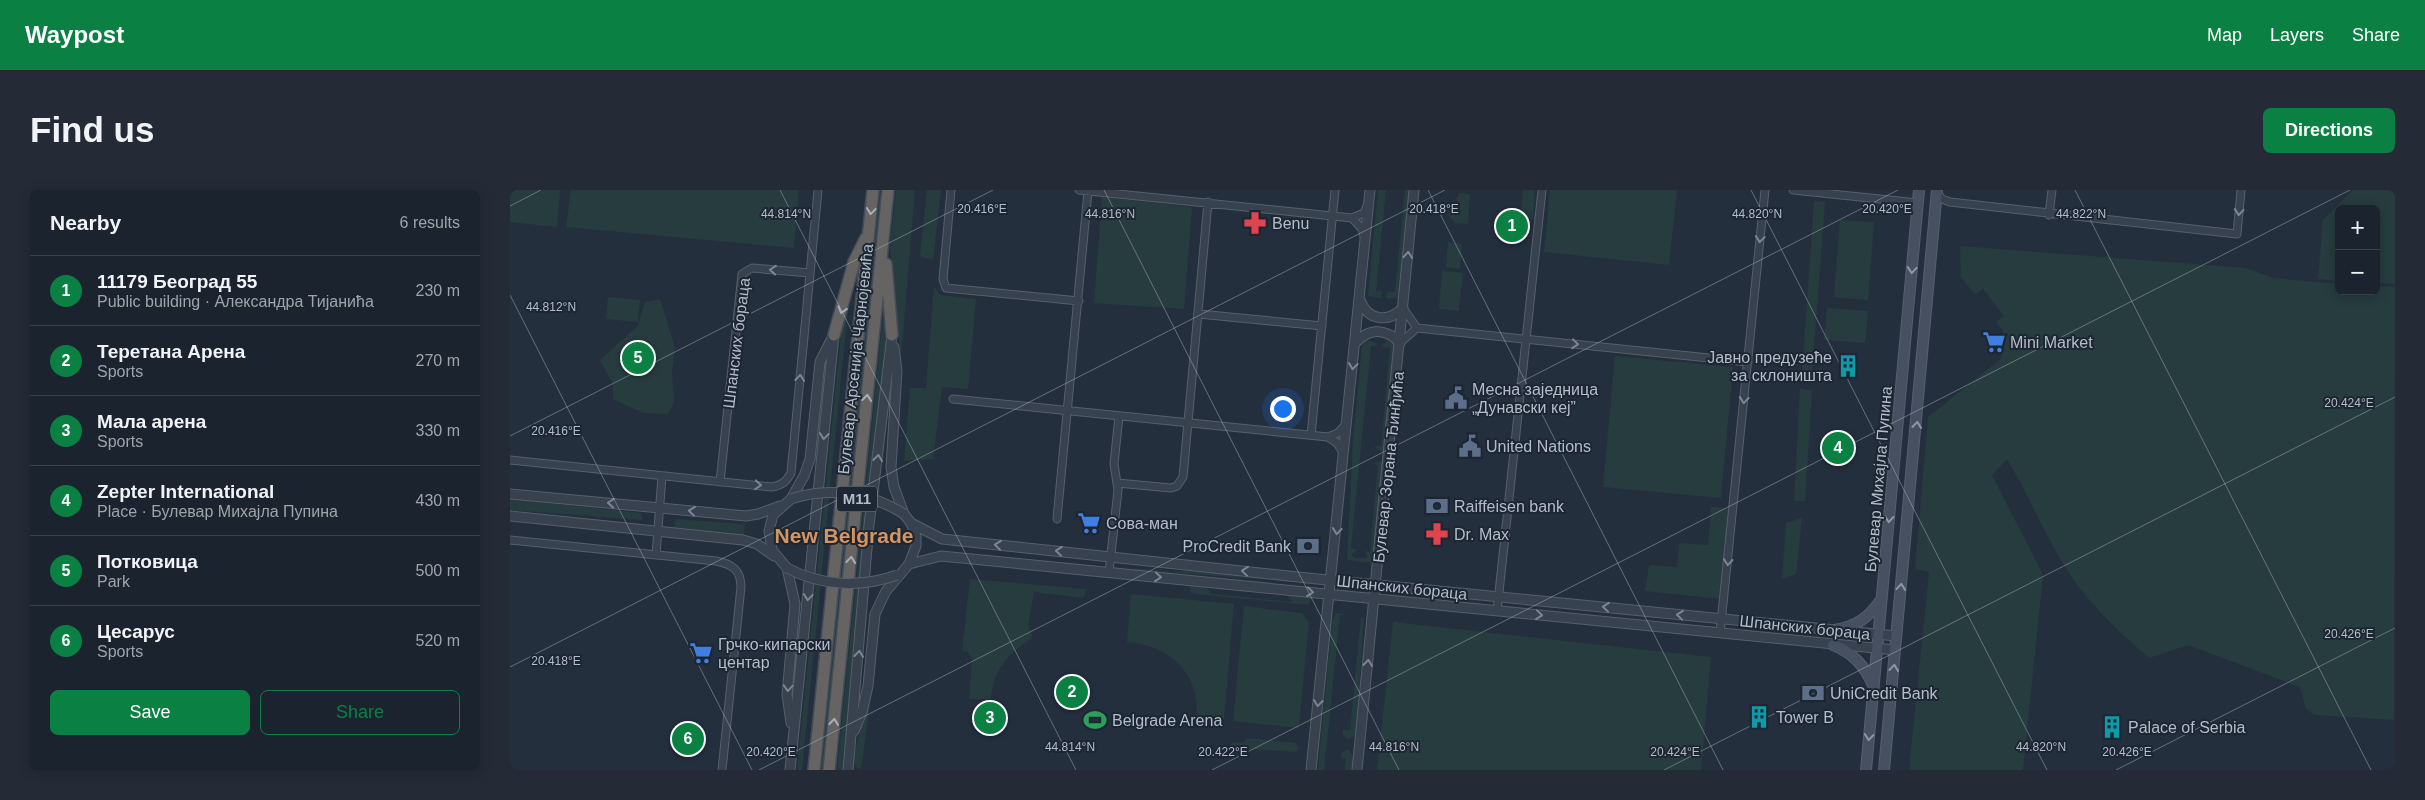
<!DOCTYPE html>
<meta charset="utf-8">
<style>
body{margin:0;font-family:Arial,sans-serif;background:#242b36;color:#f1f3f6}
.controls{position:absolute;right:15px;top:15px;display:grid;overflow:hidden;border-radius:8px;box-shadow:0 2px 12px #0003}
.controls button{width:45px;height:45px;display:grid;place-items:center;padding:0;border:0;border-bottom:1px solid #39404a;background:#1b232e;color:#f1f3f6;font:25px sans-serif}
.you{position:absolute;left:772px;top:218px;width:18px;height:18px;margin:-12px;border:4px solid #fff;border-radius:50%;background:#1a73e8;box-shadow:0 0 0 8px #1a73e833}
.badge{display:grid;place-items:center;width:32px;height:32px;border-radius:50%;background:#0b8043;color:#fff;font-size:16px;font-weight:700}
.pin{position:absolute;translate:-50% -50%;border:2px solid #fff;box-shadow:0 1px 5px #0006}
.list{margin:0;padding:0;list-style:none}
h2{display:flex;justify-content:space-between;align-items:center;height:65px;margin:0;padding:0 20px;font-size:21px}
h2 small{font-size:16px;font-weight:400;color:#a0a4aa}
.list li{display:grid;grid-template-columns:32px 1fr auto;gap:15px;align-items:center;box-sizing:border-box;height:70px;padding:0 20px;border-top:1px solid #39404a}
.list b{display:block;font-size:19px;white-space:nowrap}
.list p{margin:0;font-size:16px;white-space:nowrap;color:#a0a4aa}
.list em{font-size:16px;font-style:normal;color:#a0a4aa}
.actions{display:flex;gap:10px;padding:15px 20px}
.actions a{flex:1;padding:11px 0;border:1px solid #0b8043;border-radius:8px;text-align:center;font-size:18px;color:#0b8043}
.actions .main{background:#0b8043;color:#fff}
.map{position:relative;flex:none;width:1885px;height:580px;overflow:hidden;border-radius:8px}
header{display:flex;align-items:center;gap:30px;box-sizing:border-box;height:70px;padding:0 25px;background:#0b8043;color:#fff}
header strong{font-size:24px}
nav{display:flex;gap:28px;margin-inline-start:auto;font-size:18px}
.intro{display:flex;align-items:center;justify-content:space-between;box-sizing:border-box;height:120px;padding:0 30px}
h1{margin:0;font-size:35px}
.button{padding:12px 22px;border-radius:8px;background:#0b8043;color:#fff;font-size:18px;font-weight:700}
main{display:flex;gap:30px;padding:0 30px}
aside{flex:1;background:#1b232e;border-radius:8px;box-shadow:0 2px 12px #0003}
.map>svg:first-child{display:block}
.green{fill:#263c3f}
.lines{fill:none;stroke-linecap:round;stroke-linejoin:round}
.minor-casing{stroke:#565f6c;stroke-width:9}
.tertiary-casing{stroke:#565f6c;stroke-width:11}
.secondary-casing{stroke:#565f6c;stroke-width:12}
.trunk-casing{stroke:#434c59;stroke-width:14}
.minor{stroke:#38414e;stroke-width:7}
.tertiary{stroke:#38414e;stroke-width:9}
.secondary{stroke:#465061;stroke-width:10}
.trunk{stroke:#656462;stroke-width:11}
.tertiary-bridge-casing{stroke:#565f6c;stroke-width:11;stroke-linecap:butt}
.tertiary-bridge{stroke:#38414e;stroke-width:9}
.oneway{stroke:#a8afba}
.oneway2{stroke:#7c8592}
.oneway3{stroke:#8e96a5}
.ticks{fill:none;stroke:#b4bcc9;stroke-width:1;stroke-opacity:0.45}
.labels{text-anchor:middle;stroke-width:4;stroke-linejoin:round;paint-order:stroke}
.shield{fill:#1d2633;stroke:#878f9c;stroke-width:1}
.shield-label{font-size:15px;font-weight:bold;fill:#b4bcc9}
.poi-label{font-size:16px;fill:#b4bcc9;stroke:#1d2633;text-anchor:start}
.street-label{font-size:16px;fill:#b4bcc9;stroke:#1d2633}
.district-label{font-size:21px;font-weight:bold;fill:#d59563;stroke:#1d2633}
.ticks-label{font-size:12px;text-anchor:middle;fill:#b4bcc9;stroke:#1d2633;stroke-width:4;stroke-linejoin:round;paint-order:stroke}
</style>
<header>
<strong>Waypost</strong>
<nav><a>Map</a><a>Layers</a><a>Share</a></nav>
</header>
<div class="intro"><h1>Find us</h1><a class="button">Directions</a></div>
<main>
<aside>
<h2>Nearby<small>6 results</small></h2>
<ul class="list">
<li><span class="badge">1</span><div><b>11179 Београд 55</b><p>Public building · Александра Тијанића</p></div><em>230 m</em></li>
<li><span class="badge">2</span><div><b>Теретана Арена</b><p>Sports</p></div><em>270 m</em></li>
<li><span class="badge">3</span><div><b>Мала арена</b><p>Sports</p></div><em>330 m</em></li>
<li><span class="badge">4</span><div><b>Zepter International</b><p>Place · Булевар Михајла Пупина</p></div><em>430 m</em></li>
<li><span class="badge">5</span><div><b>Потковица</b><p>Park</p></div><em>500 m</em></li>
<li><span class="badge">6</span><div><b>Цесарус</b><p>Sports</p></div><em>520 m</em></li>
</ul>
<div class="actions"><a class="main">Save</a><a>Share</a></div>
</aside>
<div class="map">
<svg width="1885" height="580" viewBox="0 0 1885 580">
<rect width="100%" height="100%" fill="#242f3e"/>
<path class="green" d="M0 0H50L47 37 0 32Z
M61 0H289L284 58 56 37Z
M366 0H372L314 580H307Z
M386 0H405L391 168 380 57Z
M417 0H431L423 70 410 66Z
M868 0H876L866 101 872 102 871 108 858 106Z
M895 0H902L892 109 877 108V102H885Z
M1013 0H1025L1023 29 1010 28Z
M1040 0H1167L1159 75 1034 62Z
M1843 0H1885V94L1866 93V19H1829V91L1808 89 1813 30Z
M949 3 960 4 958 34 945 33 938 25 941 17 948 13 946 9Z
M592 7 682 17 674 119 584 113Z
M1304 11 1315 12 1302 184 1292 185Z
M1330 30 1364 32 1358 110 1324 107Z
M938 52 952 54 950 79 936 77Z
M1450 56 1736 78 1763 88 1829 94V101H1866V96L1885 97 1884 530 1804 525 1796 519 1790 497 1678 455 1639 468C1616 448 1595 429 1576 406 1542 365 1524 314 1497 269L1482 285 1533 385 1513 580H1399L1419 382 1405 379 1418 227 1491 169 1493 141 1486 132 1494 126 1473 99 1465 105 1451 87Z
M932 81 953 83 949 121 929 119Z
M424 96 430 105 466 109 458 199 432 197 423 269 394 271 400 198H416Z
M98 107 130 110 128 132 96 129Z
M150 109 165 158 162 182 164 212 158 224 133 223 103 209V195L90 170 128 136 135 112Z
M339 109 292 580H287L331 144Z
M374 117 377 149 333 580H327Z
M1317 118 1358 121 1355 153 1314 150Z
M855 149 866 153 865 156H861L841 358 847 360 841 365 845 368H857L855 361 860 362 868 275 862 274 869 271 873 272 865 373 837 370 843 250 852 155Z
M877 150 886 156 875 260 870 261 864 256H871L880 158 872 157Z
M1105 166 1223 177 1211 308 1093 297Z
M1290 198 1302 201 1295 311H1284Z
M0 309 131 323 132 330 0 320Z
M1201 317 1219 318 1210 409 1135 401 1139 375 1167 377 1169 353 1198 355Z
M1292 328 1286 384 1272 389 1276 333Z
M165 329 235 334 234 345 164 338Z
M625 378 664 382 685 380 803 392V393L624 380Z
M460 389 576 399 574 408 524 402 518 436 523 447C499 465 484 476 481 509H459L462 469 458 462 452 461Z
M680 396 696 397 702 404 782 412 777 405 803 407 798 415 685 404 681 402Z
M621 404 724 414 714 529 687 526C689 482 659 455 617 452Z
M734 416 792 423 799 432 789 538 723 531Z
M826 423 834 424V425H830L814 580H808L822 432Z
M851 427 854 428 846 545 839 550 833 545V540H840Z
M883 432 1201 467 1191 580H867Z
M361 494H363L351 579 347 578 344 572 345 562Z
M737 548 785 553 788 556 787 562 719 558 721 553 734 552Z
M839 559 843 568 842 580H835L836 569 831 568V563Z"/>
<g class="lines">
<defs>
<path id="minor" d="M441 0 433 89 436 98 569 111
M569 0 842 28 854 23 857 16
M1283 0 1408 13
M1427 3 1432 9 1440 12 1727 44 1731 0
M1539 25 1542 0
M842 28 852 39 854 46
M893 118 907 138
M689 124 812 136
M890 153 907 138 1238 172
M443 209 818 247 828 243 836 234
M801 245 825 0
M818 247 827 253 833 263
M0 270 262 297C272 295 276 292 281 283L308 0
M210 292 232 84 242 78 300 83
M607 293 661 298 667 296 673 287 698 12
M547 329 578 1
M0 350 206 371C222 374 231 380 231 397L212 580
M146 365 152 286
M599 382 608 300 604 274 609 226
M987 421 1032 0
M1210 443 1255 0"/>
<path id="tertiary" d="M850 110C858 131 878 133 893 118
M846 152C860 138 876 138 890 153
M0 304 236 326 248 324 270 316
M0 326 233 350 247 354 264 366
M401 333 432 349 807 389 1386 446
M399 374 431 366 1385 460
M281 533 277 505 285 414 277 378 262 360 259 341 263 325 281 309 294 286 300 269 310 172 321 150
M344 541 352 522 358 496 365 424 376 401 399 374 406 356V346L401 333 394 324 384 297 381 277 387 181 384 157
M280 580 324 145
M338 580 359 335 382 145
M801 580 860 0
M847 580 904 0"/>
<path id="secondary" d="M1325 440C1347 436 1358 428 1371 410
M1323 455C1343 463 1354 475 1363 495
M1356 580 1409 0
M1374 580 1427 0"/>
<path id="trunk" d="M376 74 382 145
M324 145 344 72 356 48
M304 580 363 0
M319 580 378 0"/>
</defs>
<use href="#minor" class="minor-casing"/>
<use href="#tertiary" class="tertiary-casing"/>
<use href="#secondary" class="secondary-casing"/>
<use href="#trunk" class="trunk-casing"/>
<use href="#minor" class="minor"/>
<use href="#tertiary" class="tertiary"/>
<use href="#secondary" class="secondary"/>
<use href="#trunk" class="trunk"/>
<defs>
<path id="tertiary-bridge" d="M281 309C319 296 361 303 394 324
M277 378C311 396 351 398 387 385"/>
</defs>
<use href="#tertiary-bridge" class="tertiary-bridge-casing"/>
<use href="#tertiary-bridge" class="tertiary-bridge"/>
</g>
<defs><path id="oneway-chevron" d="M-2-3.5L2.5 0L-2 3.5" fill="none" stroke-width="1.6" stroke-linecap="round" stroke-linejoin="round" transform="scale(1.25)"/></defs>
<g class="oneway">
<use href="#oneway-chevron" transform="translate(361 21) rotate(96)"/>
<use href="#oneway-chevron" transform="translate(332 120) rotate(107)"/>
<use href="#oneway-chevron" transform="translate(357 208) rotate(-84)"/>
<use href="#oneway-chevron" transform="translate(341 370) rotate(-84)"/>
<use href="#oneway-chevron" transform="translate(324 532) rotate(-84)"/>
</g>
<g class="oneway2">
<use href="#oneway-chevron" transform="translate(1729 22) rotate(95)"/>
<use href="#oneway-chevron" transform="translate(1250 49) rotate(96)"/>
<use href="#oneway-chevron" transform="translate(898 65) rotate(-85)"/>
<use href="#oneway-chevron" transform="translate(263 80) rotate(-175)"/>
<use href="#oneway-chevron" transform="translate(1065 154) rotate(6)"/>
<use href="#oneway-chevron" transform="translate(843 176) rotate(96)"/>
<use href="#oneway-chevron" transform="translate(290 188) rotate(-84)"/>
<use href="#oneway-chevron" transform="translate(1234 210) rotate(96)"/>
<use href="#oneway-chevron" transform="translate(314 246) rotate(96)"/>
<use href="#oneway-chevron" transform="translate(368 268) rotate(-83)"/>
<use href="#oneway-chevron" transform="translate(248 295) rotate(5)"/>
<use href="#oneway-chevron" transform="translate(101 313) rotate(-175)"/>
<use href="#oneway-chevron" transform="translate(182 321) rotate(-174)"/>
<use href="#oneway-chevron" transform="translate(827 341) rotate(96)"/>
<use href="#oneway-chevron" transform="translate(488 355) rotate(-174)"/>
<use href="#oneway-chevron" transform="translate(549 361) rotate(-174)"/>
<use href="#oneway-chevron" transform="translate(1218 372) rotate(96)"/>
<use href="#oneway-chevron" transform="translate(735 381) rotate(-174)"/>
<use href="#oneway-chevron" transform="translate(648 387) rotate(5)"/>
<use href="#oneway-chevron" transform="translate(800 402) rotate(6)"/>
<use href="#oneway-chevron" transform="translate(298 407) rotate(96)"/>
<use href="#oneway-chevron" transform="translate(1096 417) rotate(-174)"/>
<use href="#oneway-chevron" transform="translate(1029 425) rotate(6)"/>
<use href="#oneway-chevron" transform="translate(1170 425) rotate(-174)"/>
<use href="#oneway-chevron" transform="translate(349 464) rotate(-84)"/>
<use href="#oneway-chevron" transform="translate(858 473) rotate(-84)"/>
<use href="#oneway-chevron" transform="translate(278 498) rotate(94)"/>
<use href="#oneway-chevron" transform="translate(808 513) rotate(97)"/>
</g>
<g class="oneway3">
<use href="#oneway-chevron" transform="translate(1402 80) rotate(95)"/>
<use href="#oneway-chevron" transform="translate(1407 235) rotate(-84)"/>
<use href="#oneway-chevron" transform="translate(1379 329) rotate(95)"/>
<use href="#oneway-chevron" transform="translate(1391 397) rotate(-85)"/>
<use href="#oneway-chevron" transform="translate(1384 478) rotate(-84)"/>
<use href="#oneway-chevron" transform="translate(1359 547) rotate(95)"/>
</g>
<path class="ticks" d="M270 0 566 580M594 0 889 580M918 0 1213 580M1241 0 1537 580M1565 0 1861 580M0 16 31 0M0 105 242 580M0 246 483 0M0 477 935 0M249 580 1388 0M702 580 1840 0M1154 580 1885 207M1606 580 1885 438"/>
<defs>
<symbol id="pharmacy-bare" viewBox="-9 -9 18 18"><path d="M-2-6h4v4h4v4h-4v4h-4v-4h-4v-4h4Z" fill="#e0444e" stroke="#1d2633" stroke-width="2.5" paint-order="stroke"/></symbol>
<symbol id="supermarket-bare" viewBox="-9 -9 18 18"><path d="M-6-5.5h2.5l.6 2H6L4.5 2H-2.5L-4.4-4H-6ZM-1.5 3.2a1.3 1.3 0 1 0 .1 0ZM3 3.2a1.3 1.3 0 1 0 .1 0Z" fill="#3f7fe0" stroke="#1d2633" stroke-width="2.5" paint-order="stroke"/></symbol>
<symbol id="building-bare" viewBox="-9 -9 18 18"><path d="M-4-6H4V6H1V3H-1V6H-4ZM-2.5-4.3h1.7v1.8h-1.7ZM.8-4.3h1.7v1.8H.8ZM-2.5-1h1.7V.8h-1.7ZM.8-1h1.7V.8H.8Z" fill="#0f9aa8" stroke="#1d2633" stroke-width="2.5" paint-order="stroke"/></symbol>
<symbol id="civic-bare" viewBox="-9 -9 18 18"><path d="M-.6-6.5H3V-4.5H.6V-3L4-1V1h2V6H-6V1h2V-1L-.6-3ZM-1.2 2.5V6h2.4V2.5Z" fill="#5c6f8a" stroke="#1d2633" stroke-width="2.5" paint-order="stroke"/></symbol>
<symbol id="bank-bare" viewBox="-9 -9 18 18"><path d="M-6-4H6V4H-6ZM0-2.3a2.3 2.3 0 1 0 0 4.6a2.3 2.3 0 1 0 0-4.6Z" fill="#5c6f8a" stroke="#1d2633" stroke-width="2.5" paint-order="stroke"/></symbol>
<symbol id="stadium-bare" viewBox="-9 -9 18 18"><path d="M0-5a6.5 5 0 1 0 0 10a6.5 5 0 1 0 0-10ZM-3.5-1.8h7v3.6h-7Z" fill="#2e9e5b" stroke="#1d2633" stroke-width="2.5" paint-order="stroke"/></symbol>
</defs>
<g fill-rule="evenodd">
<use href="#pharmacy-bare" x="729" y="17" width="32" height="32"/>
<use href="#supermarket-bare" x="1468" y="136" width="32" height="32"/>
<use href="#building-bare" x="1322" y="160" width="32" height="32"/>
<use href="#civic-bare" x="930" y="192" width="32" height="32"/>
<use href="#civic-bare" x="944" y="240" width="32" height="32"/>
<use href="#bank-bare" x="911" y="300" width="32" height="32"/>
<use href="#supermarket-bare" x="563" y="317" width="32" height="32"/>
<use href="#pharmacy-bare" x="911" y="328" width="32" height="32"/>
<use href="#bank-bare" x="782" y="340" width="32" height="32"/>
<use href="#supermarket-bare" x="175" y="447" width="32" height="32"/>
<use href="#bank-bare" x="1287" y="487" width="32" height="32"/>
<use href="#building-bare" x="1233" y="511" width="32" height="32"/>
<use href="#stadium-bare" x="569" y="514" width="32" height="32"/>
<use href="#building-bare" x="1586" y="521" width="32" height="32"/>
</g>
<g class="labels">
<rect class="shield" x="327" y="296.5" width="40" height="25" rx="4"/>
<g class="shield-label">
<text x="347" y="314">M11</text>
</g>
<g class="poi-label">
<text x="762" y="39">Benu</text>
<text x="1500" y="158">Mini Market</text>
<text x="1322" y="173" text-anchor="end">Јавно предузеће<tspan x="1322" dy="18">за склоништа</tspan></text>
<text x="962" y="205">Месна заједница<tspan x="962" dy="18">„Дунавски кеј”</tspan></text>
<text x="976" y="262">United Nations</text>
<text x="944" y="322">Raiffeisen bank</text>
<text x="596" y="339">Сова-ман</text>
<text x="944" y="350">Dr. Max</text>
<text x="781" y="362" text-anchor="end">ProCredit Bank</text>
<text x="208" y="460">Грчко-кипарски<tspan x="208" dy="18">центар</tspan></text>
<text x="1320" y="509">UniCredit Bank</text>
<text x="1266" y="533">Tower B</text>
<text x="602" y="536">Belgrade Arena</text>
<text x="1618" y="543">Palace of Serbia</text>
</g>
<g class="street-label">
<text transform="translate(226 153) rotate(-83)" y="6">Шпанских бораца</text>
<text transform="translate(345 169) rotate(-84)" y="6">Булевар Арсенија Чарнојевића</text>
<text transform="translate(878 277) rotate(-84)" y="6">Булевар Зорана Ђинђића</text>
<text transform="translate(1368 289) rotate(-85)" y="6">Булевар Михајла Пупина</text>
<text transform="translate(892 397) rotate(6)" y="6">Шпанских бораца</text>
<text transform="translate(1295 437) rotate(6)" y="6">Шпанских бораца</text>
</g>
<g class="district-label">
<text x="334" y="353">New Belgrade</text>
</g>
</g>
<g class="ticks-label">
<text x="472" y="23">20.416°E</text>
<text x="924" y="23">20.418°E</text>
<text x="1377" y="23">20.420°E</text>
<text x="276" y="28">44.814°N</text>
<text x="600" y="28">44.816°N</text>
<text x="1247" y="28">44.820°N</text>
<text x="1571" y="28">44.822°N</text>
<text x="41" y="121">44.812°N</text>
<text x="1839" y="217">20.424°E</text>
<text x="46" y="245">20.416°E</text>
<text x="1839" y="448">20.426°E</text>
<text x="46" y="475">20.418°E</text>
<text x="560" y="561">44.814°N</text>
<text x="884" y="561">44.816°N</text>
<text x="1531" y="561">44.820°N</text>
<text x="261" y="566">20.420°E</text>
<text x="713" y="566">20.422°E</text>
<text x="1165" y="566">20.424°E</text>
<text x="1617" y="566">20.426°E</text>
</g>
</svg>
<div class="controls">
<button>+</button>
<button>−</button>
</div>
<div class="you"></div>
<div class="pin badge" style="left:1002px;top:36px">1</div>
<div class="pin badge" style="left:562px;top:502px">2</div>
<div class="pin badge" style="left:480px;top:528px">3</div>
<div class="pin badge" style="left:1328px;top:258px">4</div>
<div class="pin badge" style="left:128px;top:168px">5</div>
<div class="pin badge" style="left:178px;top:549px">6</div>
</div>
</main>
